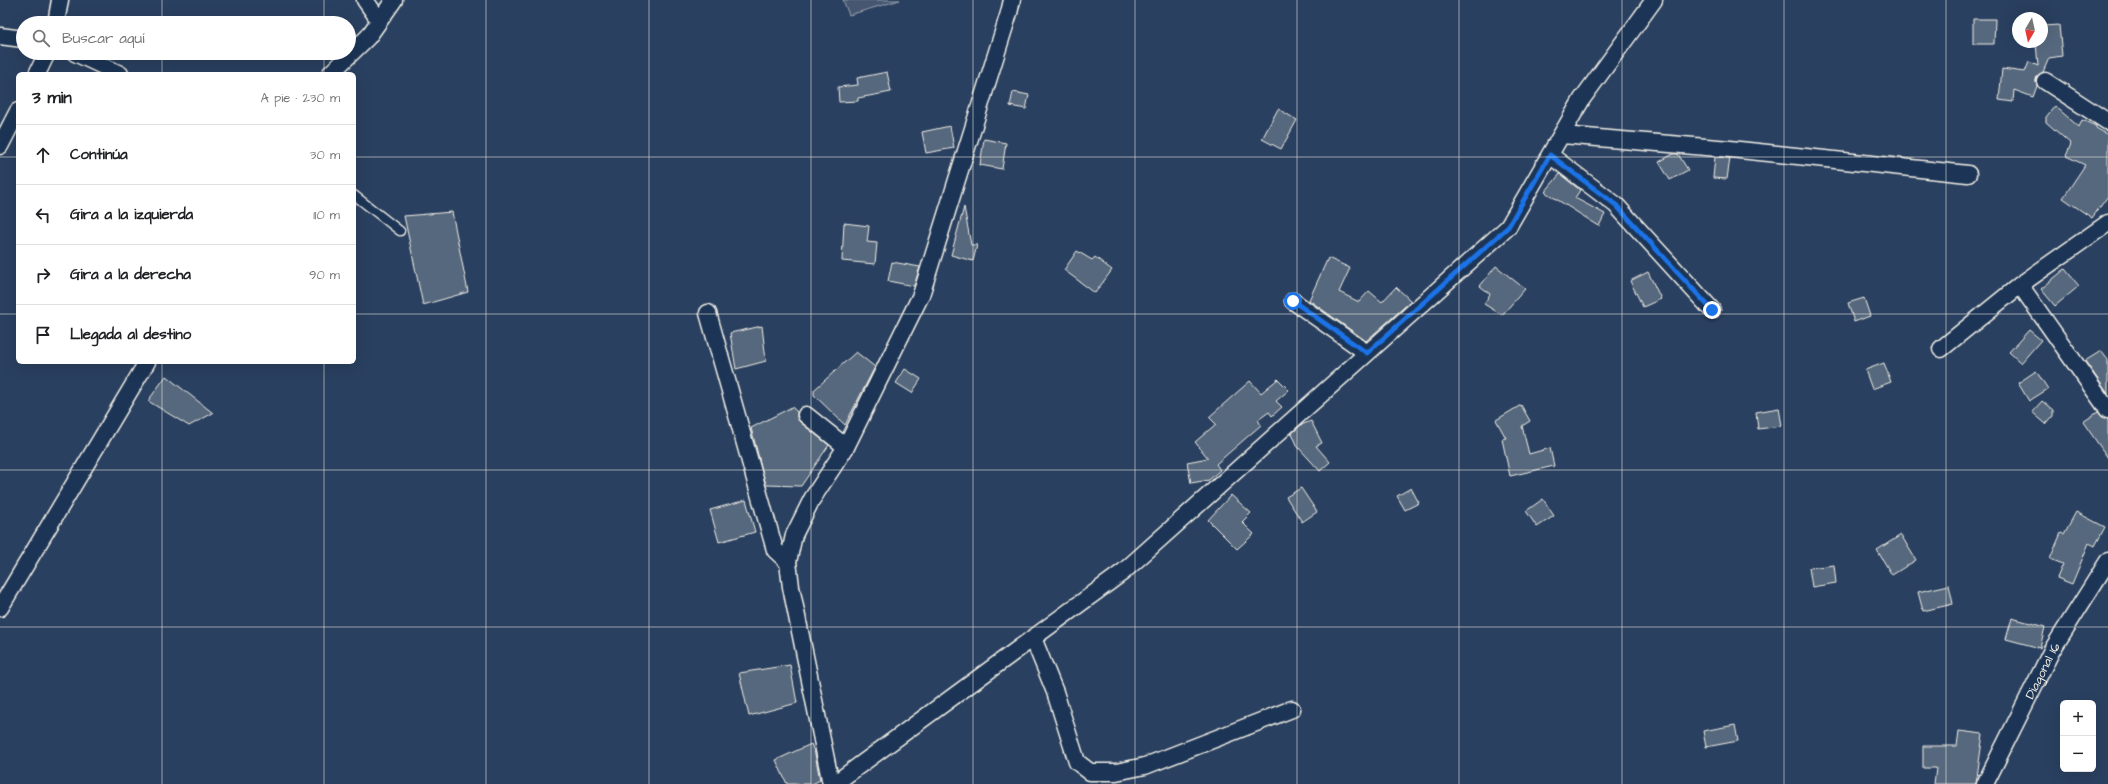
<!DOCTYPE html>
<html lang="es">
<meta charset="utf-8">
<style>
body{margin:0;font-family:"Architects Daughter",sans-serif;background:#f6f6f6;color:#202124}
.controls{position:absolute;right:12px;bottom:12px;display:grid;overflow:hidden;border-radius:6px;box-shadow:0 4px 16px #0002}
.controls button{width:36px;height:36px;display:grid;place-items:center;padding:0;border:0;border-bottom:1px solid #e0e0e0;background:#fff;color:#202124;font:20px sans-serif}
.compass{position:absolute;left:2012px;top:12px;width:36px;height:36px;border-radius:50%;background:#fff;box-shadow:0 4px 16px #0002;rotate:189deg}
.stop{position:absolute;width:12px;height:12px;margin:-9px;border:3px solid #1a73e8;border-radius:50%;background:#fff}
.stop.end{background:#1a73e8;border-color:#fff;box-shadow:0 1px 4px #0008}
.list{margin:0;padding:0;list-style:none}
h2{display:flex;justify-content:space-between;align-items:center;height:52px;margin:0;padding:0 16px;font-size:17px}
h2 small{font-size:13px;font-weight:400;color:#757577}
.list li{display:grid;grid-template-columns:26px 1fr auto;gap:12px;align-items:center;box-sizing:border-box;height:60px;padding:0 16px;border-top:1px solid #e0e0e0}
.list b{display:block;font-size:15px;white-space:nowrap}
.list em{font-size:13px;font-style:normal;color:#757577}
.icon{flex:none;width:22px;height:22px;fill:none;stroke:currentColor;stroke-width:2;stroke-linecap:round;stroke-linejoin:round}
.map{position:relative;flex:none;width:2108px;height:784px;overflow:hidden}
.search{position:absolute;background:#fff;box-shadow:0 4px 16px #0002;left:16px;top:16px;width:340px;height:44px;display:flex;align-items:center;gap:10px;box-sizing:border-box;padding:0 14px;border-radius:22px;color:#757577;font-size:15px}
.panel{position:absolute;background:#fff;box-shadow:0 4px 16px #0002;left:16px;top:72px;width:340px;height:292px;border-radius:6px}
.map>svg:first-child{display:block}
.pitch{fill:#445771;stroke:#9ca4ac}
.building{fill:#56677d;stroke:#f4f1e8}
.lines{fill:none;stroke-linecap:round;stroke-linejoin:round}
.service-casing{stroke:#f4f1e8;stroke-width:11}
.minor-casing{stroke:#f4f1e8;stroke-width:19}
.service{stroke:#1d3557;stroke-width:8}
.minor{stroke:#1d3557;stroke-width:16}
.route{stroke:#1a73e8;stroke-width:5}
.grid{fill:none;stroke:#f4f1e8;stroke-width:1;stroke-opacity:0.55}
.labels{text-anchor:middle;stroke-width:3;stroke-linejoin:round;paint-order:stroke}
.street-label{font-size:13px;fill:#f4f1e8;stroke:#1d3557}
</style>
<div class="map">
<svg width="2108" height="784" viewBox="0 0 2108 784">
<rect width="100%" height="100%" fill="#2a4060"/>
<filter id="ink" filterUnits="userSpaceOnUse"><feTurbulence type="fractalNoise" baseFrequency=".025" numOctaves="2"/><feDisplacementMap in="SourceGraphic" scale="8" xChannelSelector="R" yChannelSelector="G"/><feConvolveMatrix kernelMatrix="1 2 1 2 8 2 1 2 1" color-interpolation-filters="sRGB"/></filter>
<g filter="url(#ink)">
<path class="pitch" d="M843 0H900L849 15Z"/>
<path class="building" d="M1973 19H1995L1994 44H1973Z
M2059 25 2062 56 2049 58 2043 72 2037 76 2036 81 2037 86 2033 97 2014 90 2013 102 1999 100 2002 69 2025 72 2029 62 2038 66 2036 42H2042V26Z
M887 72 891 92 858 98V101L839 102 838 87 858 85 857 78Z
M1013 92 1029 95 1026 109 1010 106Z
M2055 106 2079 127 2082 120 2096 126V128L2108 135V196L2092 218 2063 198 2085 165 2066 156 2071 144 2046 122V117Z
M1278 109 1297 120 1281 149 1262 139Z
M950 126 954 148 926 153 922 132Z
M984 139 1006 143 1002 169 980 165Z
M1673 154H1678L1688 170 1670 180 1659 162Z
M1715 157 1730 158 1727 179 1713 178Z
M1560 174 1580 190 1575 198 1605 214 1599 226 1545 192Z
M964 207 971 245H977L973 261 951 255Z
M452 212 468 292 423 305 404 216Z
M844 223 869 226 867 242 877 243 875 264 842 261Z
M1077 251 1092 260 1095 257 1112 270 1095 293 1064 270Z
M1328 258 1350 268 1339 292 1359 302 1369 291 1382 302 1396 287 1411 301 1366 341 1309 300Z
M892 262 920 267 914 286 888 281Z
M1496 266 1525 289 1502 315 1484 304 1490 294 1480 286Z
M2065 269 2079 286 2055 306 2041 289Z
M1648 272 1661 299 1643 307 1630 281Z
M1864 298 1870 316 1854 322 1848 303Z
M762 326 766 361 736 369 730 333Z
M2029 330 2041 340 2021 363 2009 352Z
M2101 351 2108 360V394L2085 361Z
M856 352 875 367 845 425 814 395V390Z
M1884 363 1891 382 1872 389 1865 370Z
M905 369 921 379 912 393 896 383Z
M2036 371 2048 389 2029 401 2018 383Z
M166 376 213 413 189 426 148 401Z
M1278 379 1289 390 1276 401 1282 407 1272 416 1269 412 1258 420 1261 425 1216 464 1220 470 1209 480 1191 483 1187 462 1208 458 1195 442 1216 424 1209 417 1250 381 1261 393Z
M2042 401 2053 410V416L2046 424 2032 412Z
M1521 405 1530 421 1522 426 1529 454 1550 448 1554 466 1510 476 1502 439 1506 438 1496 420Z
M792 407 797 412V418L800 422 829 445 801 486 766 485 751 428Z
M1779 408 1782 426 1758 429 1756 412Z
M2098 412 2104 418 2108 419V458L2083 422Z
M1311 421 1322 443 1316 446 1330 462 1320 471 1298 447 1292 433 1301 425Z
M1301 488 1317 512 1302 522 1286 497Z
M1411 488 1419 503 1405 510 1397 496Z
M1231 495 1251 513 1242 522 1254 534 1237 549 1208 520Z
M1543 499 1554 516 1537 527 1526 511Z
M746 500 755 532 719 542 710 510Z
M2076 512 2105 527 2095 546 2089 543 2072 584 2057 578 2063 564 2050 559 2061 533 2064 534Z
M1901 535 1916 560 1892 575 1877 550Z
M1834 565 1836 583 1812 587 1809 568Z
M1949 585 1953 604 1923 611 1918 592Z
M2012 618 2045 627 2040 648 2006 639Z
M790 665 797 703 749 716 739 673Z
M1735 725 1738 741 1706 747 1703 731Z
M1959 731 1983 734 1976 784H1934L1936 768H1923V746H1957Z
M811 744 815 754 820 780 812 784H787L776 760Z"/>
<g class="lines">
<defs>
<path id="service" d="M354 195 400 231"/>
<g id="minor">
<path d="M365 0 379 20"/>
<path d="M56 23 60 0"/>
<path d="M0 36 23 39"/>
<path d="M75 53 120 74"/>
<path d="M37 74 47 53"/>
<path d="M330 74 368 37 394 0"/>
<path d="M2045 81 2108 122"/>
<path d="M1562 135 1730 149 1968 174"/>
<path d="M0 146 18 111"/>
<path d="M1550 155 1616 205 1712 310"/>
<path d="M2020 285 2108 410"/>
<path d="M1293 301 1367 353"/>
<path d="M708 313 775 550 788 562"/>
<path d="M1941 349 2020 285 2108 223"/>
<path d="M806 415 846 447"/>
<path d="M0 608 147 362"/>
<path d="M1033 638 1055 692 1077 762 1090 772H1116L1145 766 1292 709"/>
<path d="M831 784 791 587 788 562 794 535 812 499 846 447 921 295 1009 13 1012 0"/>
<path d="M834 784 1123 572 1508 227 1582 99 1654 0"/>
<path id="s1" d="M1985 784 2052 650 2108 561"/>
</g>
</defs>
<use href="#service" class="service-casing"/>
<use href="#minor" class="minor-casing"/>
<use href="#service" class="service"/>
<use href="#minor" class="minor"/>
</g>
</g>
<g class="lines" filter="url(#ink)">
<path class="route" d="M1293 301 1367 353 1508 227 1550 155 1616 205 1712 310"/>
</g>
<path class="grid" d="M162 0V23M324 0V23M486 0V784M649 0V784M811 0V784M973 0V784M1135 0V784M1297 0V784M1459 0V784M1622 0V784M1784 0V784M1946 0V784M162 53V74M324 53V74M0 157H18M354 157H2108M0 314H18M354 314H2108M162 362V784M324 362V784M0 470H2108M0 627H2108"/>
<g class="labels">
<g class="street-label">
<text dy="5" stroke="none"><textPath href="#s1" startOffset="127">Diagonal 16</textPath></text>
</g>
</g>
</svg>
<div class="controls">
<button>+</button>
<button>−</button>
</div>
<svg class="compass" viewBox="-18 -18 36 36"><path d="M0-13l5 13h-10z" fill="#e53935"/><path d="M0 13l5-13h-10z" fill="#757577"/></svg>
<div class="stop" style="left:1293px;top:301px"></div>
<div class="stop end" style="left:1712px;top:310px"></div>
<div class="search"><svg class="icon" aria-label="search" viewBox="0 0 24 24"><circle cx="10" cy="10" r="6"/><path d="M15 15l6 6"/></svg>Buscar aquí</div>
<section class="panel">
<h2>3 min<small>A pie · 230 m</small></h2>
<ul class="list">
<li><svg class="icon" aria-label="ahead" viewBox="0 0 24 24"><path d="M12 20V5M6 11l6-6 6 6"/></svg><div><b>Continúa</b></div><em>30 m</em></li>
<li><svg class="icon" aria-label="left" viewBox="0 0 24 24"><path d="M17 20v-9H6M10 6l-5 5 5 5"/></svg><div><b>Gira a la izquierda</b></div><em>110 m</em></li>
<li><svg class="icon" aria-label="right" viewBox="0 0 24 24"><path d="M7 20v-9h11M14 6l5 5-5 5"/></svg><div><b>Gira a la derecha</b></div><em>90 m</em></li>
<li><svg class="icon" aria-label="arrive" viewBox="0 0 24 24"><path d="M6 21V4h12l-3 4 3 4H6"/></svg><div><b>Llegada al destino</b></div></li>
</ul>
</section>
</div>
